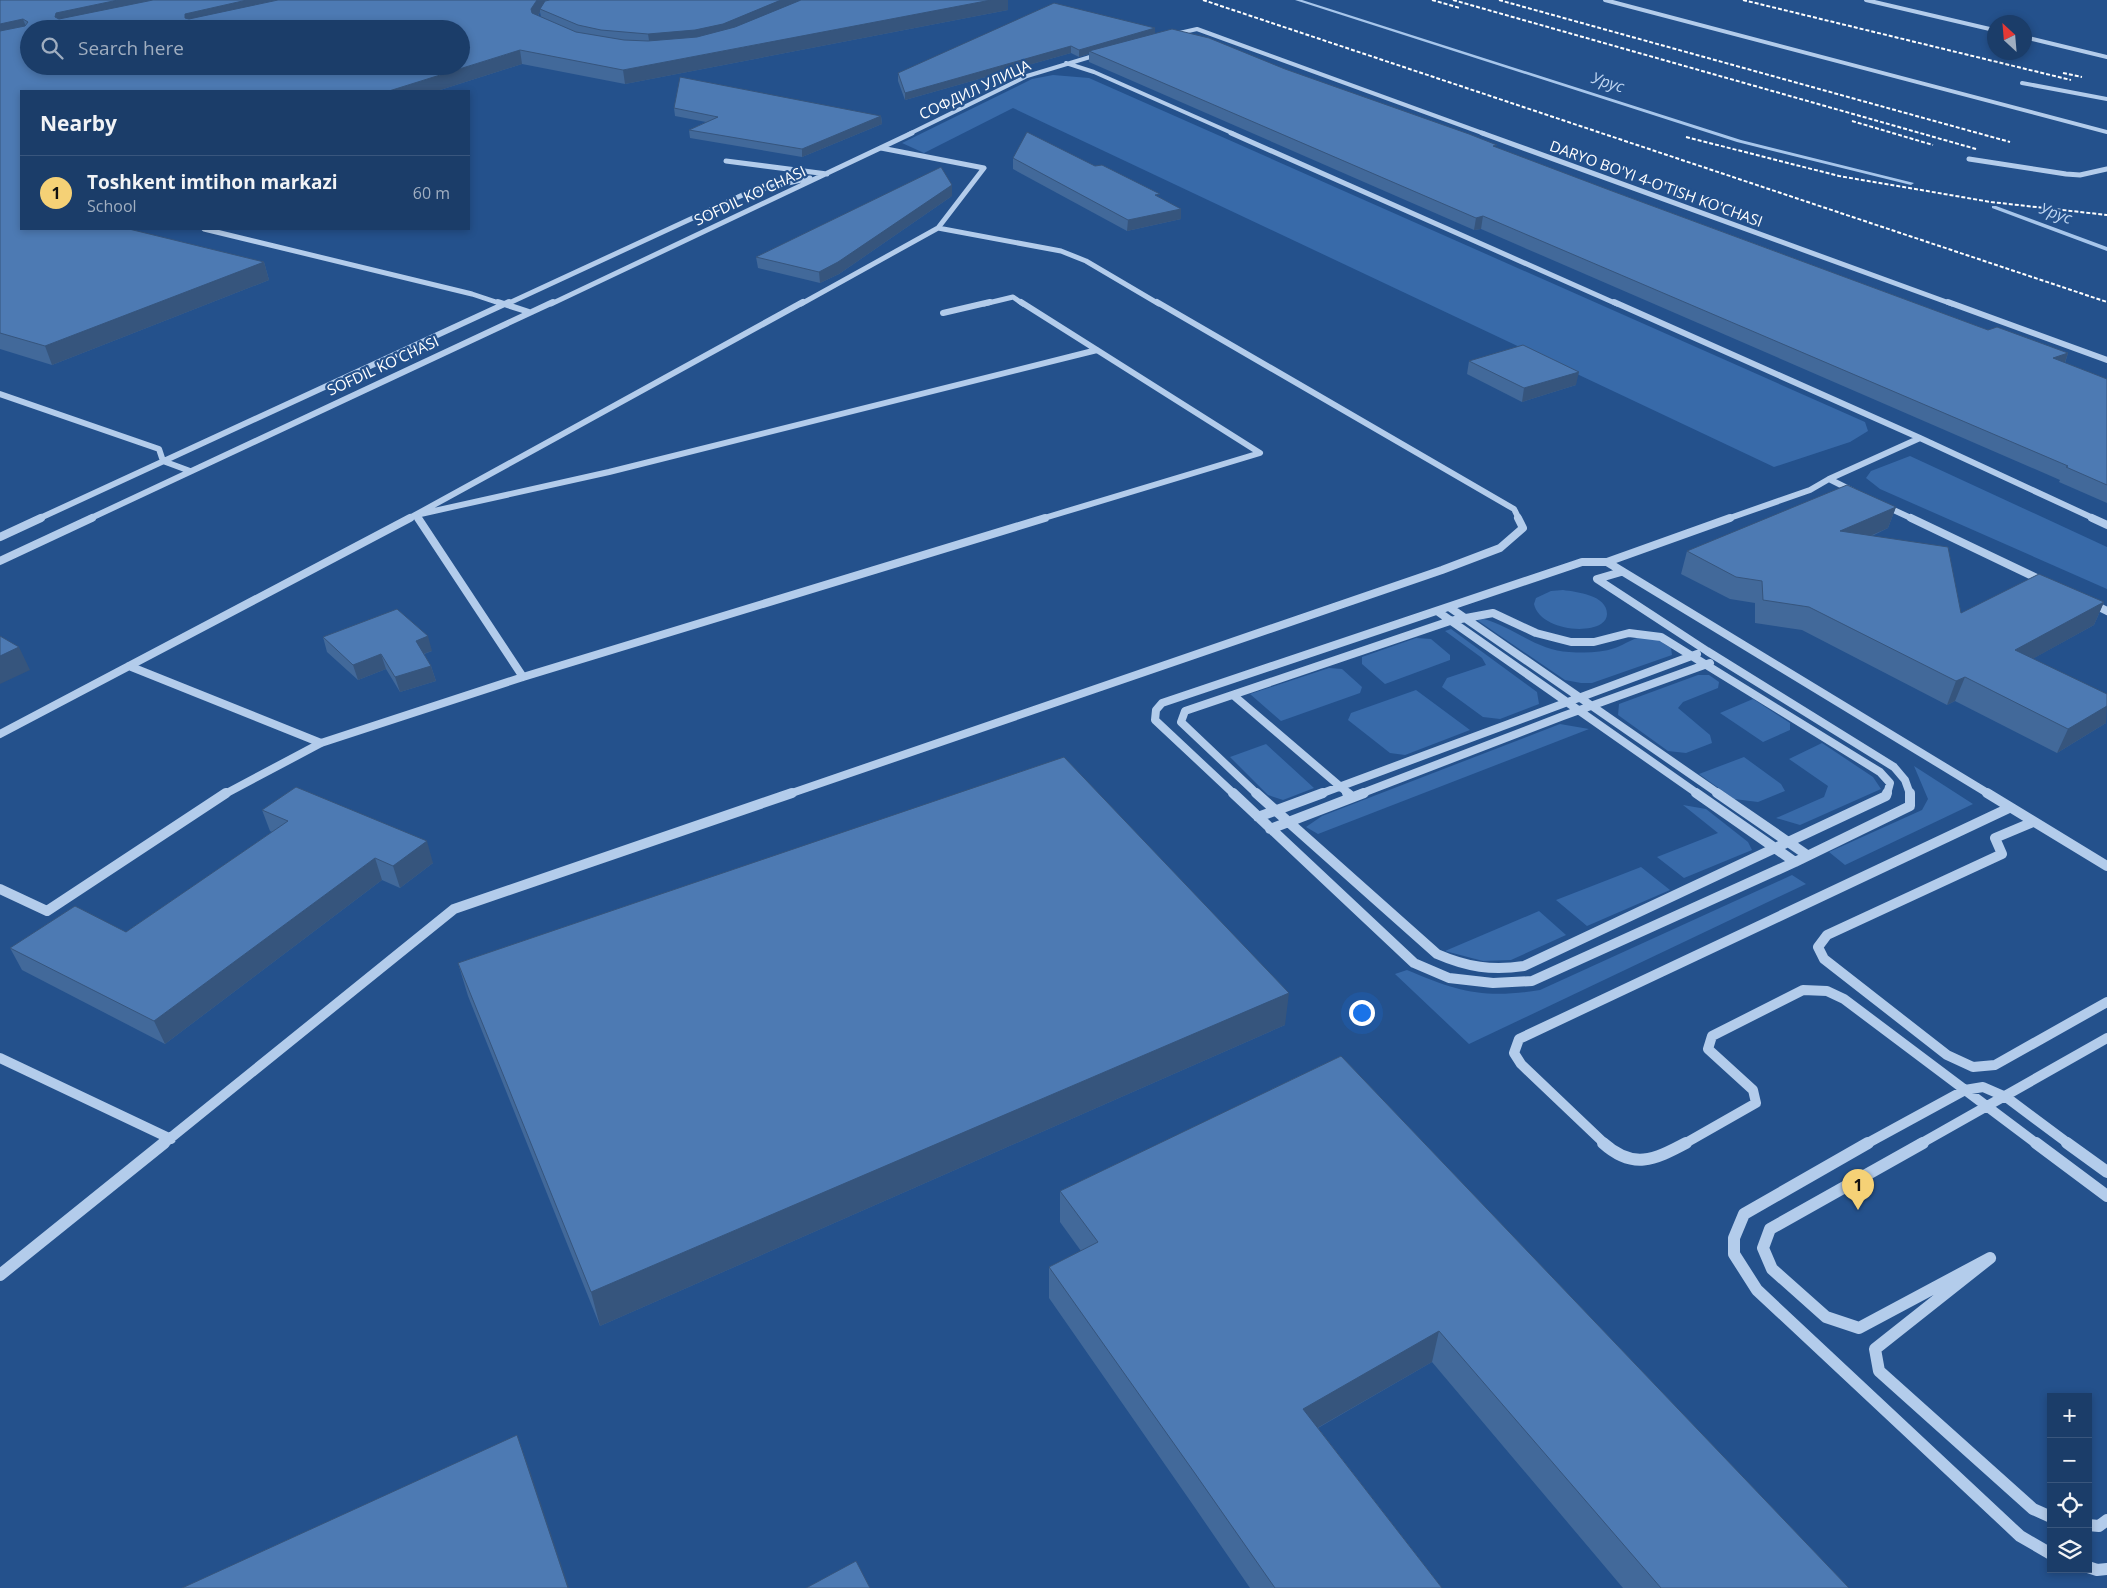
<!DOCTYPE html>
<meta charset="utf-8">
<style>
body{margin:0;font-family:"Open Sans",sans-serif;background:#24446f;color:#f1f3f6}
.controls{position:absolute;right:15px;bottom:15px;display:grid;overflow:hidden;border-radius:0px;box-shadow:0 2px 8px #0003}
.controls button{width:45px;height:45px;display:grid;place-items:center;padding:0;border:0;border-bottom:1px solid #39567d;background:#1b3d69;color:#f1f3f6;font:25px sans-serif}
.compass{position:absolute;left:1987px;top:15px;width:45px;height:45px;border-radius:50%;background:#1b3d69;box-shadow:0 2px 8px #0003;rotate:334deg}
.you{position:absolute;left:1361px;top:1012px;width:18px;height:18px;margin:-12px;border:4px solid #fff;border-radius:50%;background:#1a73e8;box-shadow:0 0 0 8px #1a73e833}
.badge{display:grid;place-items:center;width:32px;height:32px;border-radius:50%;background:#f5d176;color:#111;font-size:16px;font-weight:700}
.pin{position:absolute;translate:-50% -41px;filter:drop-shadow(0 1px 2px #0008)}
.pin::after{content:'';position:absolute;top:26px;width:18px;height:15px;background:inherit;clip-path:polygon(0 0,100% 0,50% 100%)}
.list{margin:0;padding:0;list-style:none}
h2{display:flex;justify-content:space-between;align-items:center;height:65px;margin:0;padding:0 20px;font-size:21px}
h2 small{font-size:16px;font-weight:400;color:#a0aec0}
.list li{display:grid;grid-template-columns:32px 1fr auto;gap:15px;align-items:center;box-sizing:border-box;height:75px;padding:0 20px;border-top:1px solid #39567d}
.list b{display:block;font-size:19px;white-space:nowrap}
.list p{margin:0;font-size:16px;white-space:nowrap;color:#a0aec0}
.list em{font-size:16px;font-style:normal;color:#a0aec0}
.icon{flex:none;width:28px;height:28px;fill:none;stroke:currentColor;stroke-width:2;stroke-linecap:round;stroke-linejoin:round}
.map{position:relative;flex:none;width:2107px;height:1588px;overflow:hidden}
.search{position:absolute;background:#1b3d69;box-shadow:0 2px 8px #0003;left:20px;top:20px;width:450px;height:55px;display:flex;align-items:center;gap:12px;box-sizing:border-box;padding:0 18px;border-radius:28px;color:#a0aec0;font-size:19px}
.panel{position:absolute;background:#1b3d69;box-shadow:0 2px 8px #0003;left:20px;top:90px;width:450px;height:140px;border-radius:0px}
.map>svg:first-child{display:block}
.green{fill:#386aa9}
.lines{fill:none;stroke-linecap:round;stroke-linejoin:round}
.stream{fill:#a7c6eb;fill-rule:evenodd}
.minor-far5{stroke:#b3cceb;stroke-width:4}
.minor-far4{stroke:#b3cceb;stroke-width:5}
.minor-far3{stroke:#b3cceb;stroke-width:6}
.minor-far2{stroke:#b3cceb;stroke-width:8}
.minor-far1{stroke:#b3cceb;stroke-width:10}
.minor{stroke:#b3cceb;stroke-width:12}
.rail{stroke:#fff;stroke-width:2;stroke-dasharray:4 2;stroke-linecap:butt}
.wall{fill:#42699a;fill-rule:evenodd}
.shaded-wall{fill:#36557d}
.building{fill:#4d7ab3;stroke:#36557d;fill-rule:evenodd}
.labels{text-anchor:middle;stroke-width:4.5;stroke-linejoin:round;paint-order:stroke}
.far-street-label{font-size:15px;fill:#fff;stroke:#24518c}
.far-water-label{font-size:16px;font-style:italic;fill:#bfd6f2;stroke:#24518c}
</style>
<div class="map">
<svg width="2107" height="1588" viewBox="0 0 2107 1588">
<rect width="100%" height="100%" fill="#24518c"/>
<path class="green" d="M1053 75 1089 78 1865 422 1868 431 1850 442 1774 467 1013 108 924 153 902 143 1032 79Z
M1910 456 2107 547V589L1880 489 1866 478 1871 471Z
M1563 590C1577 592 1607 595 1607 614 1607 618 1605 621 1601 624 1582 635 1539 627 1534 604L1536 598 1551 591Z
M1484 619C1513 627 1538 651 1569 652 1585 653 1600 653 1615 648 1627 644 1637 634 1651 637 1657 638 1665 645 1671 648L1672 655 1592 683H1581L1565 680 1477 620Z
M1451 629 1537 692 1539 704 1500 719 1483 717 1442 687 1447 678 1486 665 1482 658 1445 631Z
M1416 638 1431 639 1450 655V660L1385 684 1362 664V657Z
M1329 668 1342 669 1362 687 1360 693 1281 721 1250 694Z
M1698 675H1709L1719 682 1718 688 1683 702 1678 708 1710 735 1712 743 1686 753 1668 751 1618 715 1619 704Z
M1416 690 1470 730 1405 755 1390 753 1348 720 1351 713Z
M1753 699 1790 723V730L1763 742 1720 713Z
M1560 724 1589 729 1318 834 1306 827 1322 816Z
M1822 743 1873 777 1881 789 1800 825 1776 818 1824 797 1828 786 1789 759Z
M1266 744 1314 788 1283 800 1268 795 1230 757Z
M1744 757 1781 784 1785 791 1758 802 1734 799 1699 774Z
M1914 766 1973 804 1845 865 1829 852 1922 810 1928 799Z
M1683 805 1706 809 1748 842 1752 850 1684 878 1657 857 1718 833Z
M1641 867 1670 890 1587 926 1556 900Z
M1792 875 1806 884 1469 1044 1395 974 1407 970C1458 992 1485 999 1540 990Z
M1539 911 1566 935 1511 960 1483 961 1445 951Z"/>
<g class="lines">
<path class="stream" d="M1295 0H1302L1741 140 1914 183 1911 185 1737 142Z
M1992 206H1996L2107 247V251L1992 208Z"/>
<path class="minor-far5" d="M1605 0 2107 132
M1866 0 1994 30
M1175 34 1197 29 1485 134
M2024 37 2107 57
M1066 63 1094 72 1234 134
M2022 83 2107 99
M909 134 1027 76 1100 54"/>
<path class="minor-far4" d="M1231 133 1617 304
M1482 133 1952 304
M1969 159 2066 174 2080 175 2107 169
M726 161 827 174
M938 228 1061 251 1086 261 1159 304
M204 229 472 294 502 304
M507 304 749 192 810 178
M551 304 912 133
M801 304 938 228 984 168 881 148
M984 304 1013 297 1023 304"/>
<path class="minor-far3" d="M498 302 529 312
M1021 302 1260 453 1041 519
M1157 302 1514 509 1519 519
M1614 302 1920 438 2095 519
M1948 302 2107 360
M943 313 990 302
M0 394 159 449 163 461 190 471
M1853 491 1829 479 1920 438
M1885 506 1913 519
M38 519 509 302
M89 519 553 302
M408 519 803 302
M419 519 416 515 609 472 1097 350
M1727 519 1810 490 1829 479"/>
<path class="minor-far2" d="M418 518 523 677
M1730 518 1607 562 1989 794
M1911 518 2043 581
M2092 518 2107 525
M0 537 41 518
M0 561 92 518
M1621 572 1597 579 1707 651 1894 767 1905 780 1910 794
M2091 603 2107 611
M1449 607 1719 794
M1437 611 1698 794
M129 666 321 743
M1233 695 1349 794
M0 734 410 518
M225 794 321 743 523 677 1045 518
M789 794 1442 570 1500 548 1523 528 1518 518
M1234 794 1155 720 1156 710 1162 703 1582 562H1607
M1257 794 1181 722 1185 711 1450 621 1493 613 1536 633 1571 642H1594L1629 633 1661 637 1880 772 1890 783 1887 794
M1320 794 1697 654
M1360 794 1563 716 1710 663"/>
<path class="minor-far1" d="M1233 793 1414 963 1449 978 1493 983 1532 981 1795 862 1910 806V793
M1256 793 1437 954C1467 967 1492 971 1524 966L1886 796 1887 793
M1347 793 1352 797
M1696 793 1795 862
M1717 793 1807 855
M1987 793 2107 866
M1258 817 1323 793
M2033 822 1995 838 2002 854 1827 935 1818 947 1824 959 1947 1055 1973 1067 1995 1065 2107 1002
M1270 829 1364 793
M0 889 47 911 226 793
M0 1058 171 1139
M163 1144 454 909 792 793
M1605 1144 1521 1064 1514 1053 1519 1039 2009 808
M1684 1144 1756 1103 1753 1090 1708 1049 1712 1036 1803 990 1827 991 1844 999 2037 1144
M1866 1144 1965 1090 1983 1087 2006 1097 2069 1144
M1920 1144 2107 1038"/>
<path class="minor" d="M1603 1143C1633 1170 1654 1160 1686 1143
M1868 1143 1744 1214 1734 1238V1254L1757 1290 2020 1536 2051 1554
M1923 1143 1770 1229 1763 1248 1772 1269 1826 1317 1859 1328 1990 1258 1875 1349 1879 1371 2033 1509 2051 1517
M2036 1143 2107 1196
M2067 1143 2107 1172
M0 1275 164 1143
M2088 1525 2099 1526 2107 1520
M2088 1567 2097 1570 2107 1569"/>
<path class="rail" d="M1203 0 2107 302
M1432 0 1460 8
M1453 0 1976 149
M1499 0 2010 142
M1743 0 2071 80
M2063 73 2082 77
M1852 121 1933 145
M1686 137 1839 176 1991 202 2107 215"/>
</g>
<path class="wall" d="M0 0H1008V10L625 84 522 64 437 91H21V229L264 262 269 280 52 365 0 349ZM540 12 541 17 538 16Z
M1155 28V33L1285 69 1612 191 1988 330 2068 353 2065 363 2107 379V503L2059 482 2060 480 1481 229 1474 230 1089 62V54L1079 57 1071 53 905 100 898 81V73Z
M674 108 881 116 882 124 802 157 690 138 689 130 706 122 675 116Z
M1013 158 1095 166 1181 209V219L1127 231 1013 169Z
M952 196 839 274 820 283 758 268 756 257Z
M1469 361 1576 385 1522 402 1467 374Z
M1896 507 1888 528 1872 536 1961 613 2104 602 2094 625 2032 659 2106 723 2057 753 1955 701 1947 705 1802 630 1755 623V603L1730 599 1681 574 1687 551Z
M323 637 432 651 424 654 431 666 436 681 400 692 386 669 358 680 327 652Z
M262 810 433 863 400 888 382 880 165 1044 22 970 10 948 126 932 272 832 270 831Z
M458 963 1285 1025 600 1326 468 996Z
M1341 1056 1849 1588H1623L1432 1362 1318 1428 1442 1588H1250L1191 1502 1049 1298V1267L1081 1251 1060 1222V1191Z"/>
<path class="shaded-wall" d="M118 0H181L61 26 55 17 56 13Z
M247 0H305L189 27 185 18V14Z
M537 0H574L540 9V12L534 22V26L531 9Z
M781 0H813L724 37 650 47 648 34Z
M991 0H1008V10L625 84 623 70Z
M23 19 28 32 0 38V24Z
M1155 28V35L1089 51V54L1079 57V50Z
M1071 46V53L905 100V93Z
M520 50 522 64 437 91H389Z
M881 116 882 124 802 157V149Z
M952 185V196L839 274 820 283 819 272Z
M1181 209V219L1127 231 1128 220Z
M1483 216 1481 229 1474 230 1476 218Z
M264 262 269 280 52 365 45 346Z
M2068 353 2063 368 2053 358Z
M1579 372 1576 385 1522 402 1524 388Z
M1896 507 1888 528 1832 553 1840 531Z
M2104 602 2094 625 2005 674 2015 650Z
M428 636 432 651 420 655 416 641Z
M19 647 30 670 0 684V656Z
M381 654 386 669 358 680 353 665Z
M431 666 436 681 400 692 395 677Z
M1965 677 1955 701 1947 705 1956 681Z
M2107 706 2106 723 2057 753 2068 729Z
M427 841 433 863 400 888 393 866Z
M375 858 382 880 165 1044 154 1021Z
M1289 993 1285 1025 600 1326 591 1292Z
M1439 1331 1432 1362 1298 1439 1303 1409Z
M517 1435 529 1468 569 1588H568Z"/>
<path class="building" d="M0 0H118L56 13 55 17 59 19 153 0H247L185 14V18L189 19 278 0H537L531 9 532 13 576 32 624 40 648 41 697 37 735 27 801 0H991L623 70 520 50 389 91H21V229H129L264 262 45 346 0 333V31L25 26 28 22 23 19 0 24ZM29 29H461V66H29Z
M550 0H781L723 24 695 30 648 34 601 30 578 25 540 9 545 1Z
M1054 3 1155 28 1079 50 1071 46 905 93 898 73Z
M1172 29 1209 38 1285 69 1469 134 1497 145 1493 146 1612 191 1988 330 1997 327 2068 353 2053 358 2107 379V485L2066 467 2068 466 1483 216 1476 218 1089 51Z
M680 77 881 116 802 149 689 130 718 117 674 108Z
M1027 132 1095 166 1102 165 1160 194 1155 195 1181 209 1128 220 1013 158Z
M941 167 952 185 838 262 819 272 756 257Z
M1523 345 1579 372 1524 388 1469 361Z
M1847 485 1896 507 1840 531 1948 547 1961 613 2039 574 2104 602 2015 650 2107 694V706L2068 729 1965 677 1956 681 1809 607 1763 600 1762 581 1736 577 1687 551Z
M397 609 428 636 416 641 431 666 395 677 381 654 353 665 323 637Z
M0 636 19 647 0 656Z
M1064 757 1289 993 591 1292 458 963Z
M296 787 427 841 393 866 375 858 154 1021 10 948 75 906 126 932 288 821 262 810Z
M1341 1056 1849 1588H1661L1439 1331 1303 1409 1442 1588H1275L1194 1472 1049 1267 1098 1242 1060 1191Z
M517 1435 568 1588H182Z
M856 1561 870 1588H806Z"/>
<g class="labels">
<g class="far-street-label">
<text transform="translate(975 90) rotate(-25)" y="5">СОФДИЛ УЛИЦА</text>
<text transform="translate(1656 184) rotate(20)" y="5">DARYO BO'YI 4-O'TISH KO'CHASI</text>
<text transform="translate(750 196) rotate(-25)" y="5">SOFDIL KO'CHASI</text>
<text transform="translate(383 366) rotate(-25)" y="5">SOFDIL KO'CHASI</text>
</g>
<g class="far-water-label">
<text transform="translate(1608 82) rotate(18)" y="6">Урус</text>
<text transform="translate(2056 213) rotate(20)" y="6">Урус</text>
</g>
</g>
</svg>
<div class="controls">
<button>+</button>
<button>−</button>
<button><svg class="icon" aria-label="locate" viewBox="0 0 24 24"><circle cx="12" cy="12" r="6"/><path d="M12 2v4M12 18v4M2 12h4M18 12h4"/></svg></button>
<button><svg class="icon" aria-label="layers" viewBox="0 0 24 24"><path d="M12 4l9 5-9 5-9-5zM3 14l9 5 9-5"/></svg></button>
</div>
<svg class="compass" viewBox="-18 -18 36 36"><path d="M0-13l5 13h-10z" fill="#e53935"/><path d="M0 13l5-13h-10z" fill="#a0aec0"/></svg>
<div class="you"></div>
<div class="pin badge" style="left:1858px;top:1210px">1</div>
<div class="search"><svg class="icon" aria-label="search" viewBox="0 0 24 24"><circle cx="10" cy="10" r="6"/><path d="M15 15l6 6"/></svg>Search here</div>
<section class="panel">
<h2>Nearby<small></small></h2>
<ul class="list">
<li><span class="badge">1</span><div><b>Toshkent imtihon markazi</b><p>School</p></div><em>60 m</em></li>
</ul>
</section>
</div>
